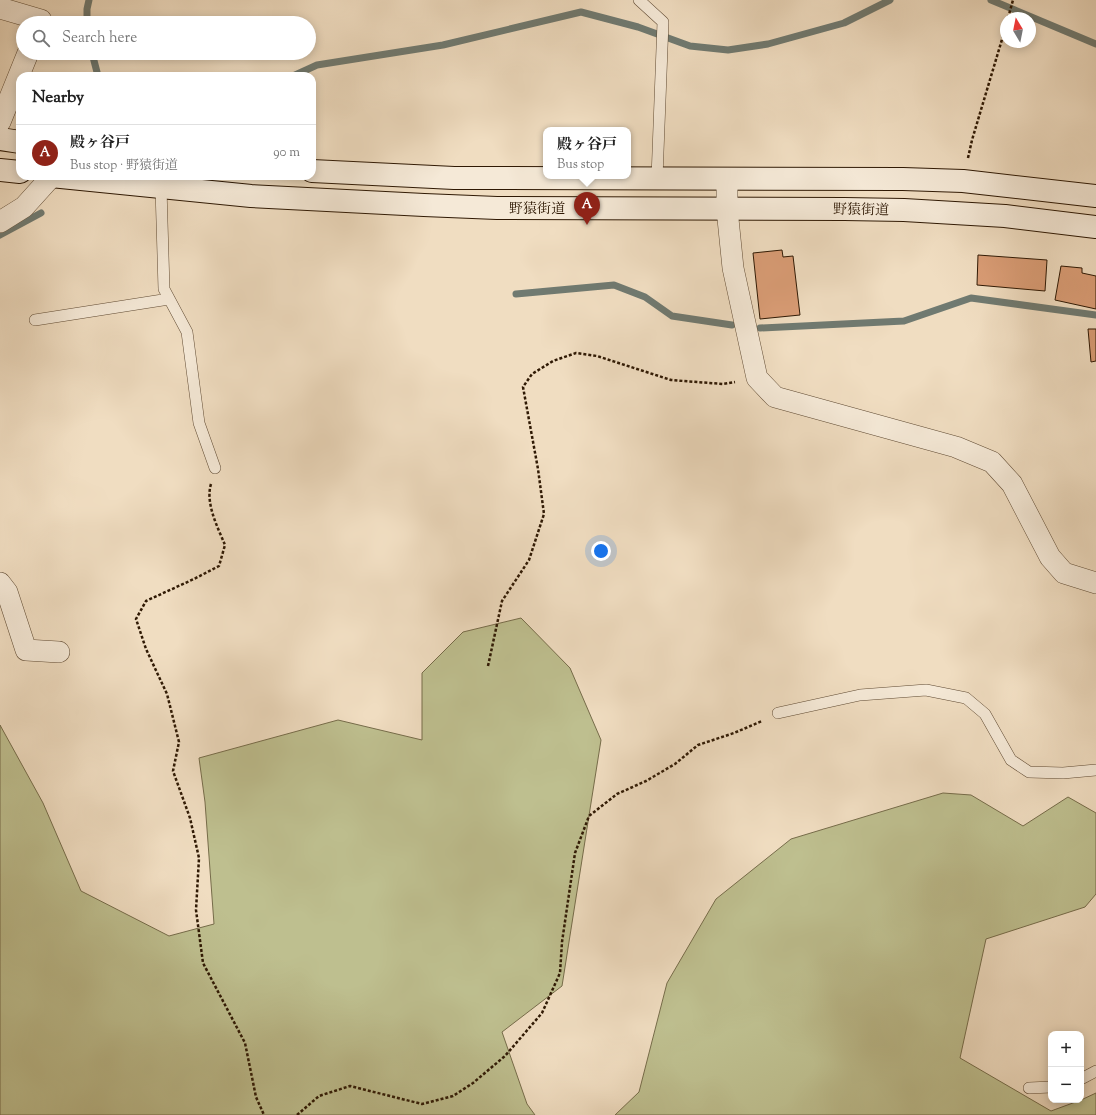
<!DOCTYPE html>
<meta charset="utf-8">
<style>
body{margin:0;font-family:"Sorts Mill Goudy","Noto Serif JP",serif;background:#f2f2f2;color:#222}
.controls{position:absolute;right:12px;bottom:12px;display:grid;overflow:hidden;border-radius:8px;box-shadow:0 2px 10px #0003}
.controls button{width:36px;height:36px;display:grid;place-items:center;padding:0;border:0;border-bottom:1px solid #e0e0e0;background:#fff;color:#222;font:20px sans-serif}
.compass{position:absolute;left:1000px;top:12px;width:36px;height:36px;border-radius:50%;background:#fff;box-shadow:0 2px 10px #0003;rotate:350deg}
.you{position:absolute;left:601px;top:551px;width:14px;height:14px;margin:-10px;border:3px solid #fff;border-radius:50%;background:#1a73e8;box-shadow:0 0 0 6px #1a73e833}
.badge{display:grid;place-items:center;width:26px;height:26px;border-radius:50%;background:#8f2418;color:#fff;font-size:13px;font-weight:700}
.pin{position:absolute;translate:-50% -33px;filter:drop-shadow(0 1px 2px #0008)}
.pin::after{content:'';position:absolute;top:21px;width:14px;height:12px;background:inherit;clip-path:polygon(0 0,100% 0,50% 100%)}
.popup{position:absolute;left:543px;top:127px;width:88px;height:52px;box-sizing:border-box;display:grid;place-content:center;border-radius:8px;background:#fff;filter:drop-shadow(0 1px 3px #0005);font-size:13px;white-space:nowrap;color:#767676}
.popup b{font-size:15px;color:#222}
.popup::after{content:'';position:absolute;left:50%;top:100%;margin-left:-8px;border:8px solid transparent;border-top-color:#fff}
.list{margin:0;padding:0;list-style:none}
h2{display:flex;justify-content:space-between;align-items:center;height:52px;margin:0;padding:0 16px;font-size:17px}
h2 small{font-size:13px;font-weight:400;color:#767676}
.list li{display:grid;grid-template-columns:26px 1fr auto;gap:12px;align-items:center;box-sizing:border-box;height:56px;padding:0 16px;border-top:1px solid #e0e0e0}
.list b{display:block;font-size:15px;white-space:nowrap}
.list p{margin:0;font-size:13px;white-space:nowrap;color:#767676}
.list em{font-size:13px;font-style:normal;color:#767676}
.icon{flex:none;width:22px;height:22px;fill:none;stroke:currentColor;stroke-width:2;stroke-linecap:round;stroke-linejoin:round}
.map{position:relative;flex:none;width:1096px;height:1115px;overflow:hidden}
.search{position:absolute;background:#fff;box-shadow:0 2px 10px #0003;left:16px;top:16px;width:300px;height:44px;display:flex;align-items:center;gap:10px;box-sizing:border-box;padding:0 14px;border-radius:22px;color:#767676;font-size:15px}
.panel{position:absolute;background:#fff;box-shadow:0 2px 10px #0003;left:16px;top:72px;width:300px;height:108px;border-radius:12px}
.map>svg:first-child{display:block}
.green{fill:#bebf8f;stroke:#766c4a}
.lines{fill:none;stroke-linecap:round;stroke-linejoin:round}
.stream{stroke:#707a71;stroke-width:7}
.building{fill:#da9d76;stroke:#2f1904}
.service-casing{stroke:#5f4a33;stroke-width:12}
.minor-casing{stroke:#5f4a33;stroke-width:22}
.secondary-casing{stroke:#2f1904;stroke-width:24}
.path{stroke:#2f1904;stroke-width:2.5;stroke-dasharray:3 2;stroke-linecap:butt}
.service{stroke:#f5e9d7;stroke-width:11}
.minor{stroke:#f5e9d7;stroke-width:21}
.secondary{stroke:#f5e9d7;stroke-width:22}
.labels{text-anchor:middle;stroke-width:4;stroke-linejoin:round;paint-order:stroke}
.street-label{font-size:14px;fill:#2f1904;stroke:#f5e9d7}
</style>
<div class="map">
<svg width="1096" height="1115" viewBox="0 0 1096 1115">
<rect width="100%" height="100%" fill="#f0ddc1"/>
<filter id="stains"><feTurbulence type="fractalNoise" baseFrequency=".005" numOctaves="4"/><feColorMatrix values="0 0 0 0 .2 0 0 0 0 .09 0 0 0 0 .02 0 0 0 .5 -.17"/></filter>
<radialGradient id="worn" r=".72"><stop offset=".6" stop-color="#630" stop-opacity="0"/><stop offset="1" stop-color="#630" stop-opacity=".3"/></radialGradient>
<path class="green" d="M521 618 570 668 601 740 562 986 502 1032 527 1104 535 1115H0V725L43 803 81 891 169 936 214 924 205 802 199 758 338 720 422 740V673L463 632Z
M943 793 971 795 1023 826 1068 797 1096 813V894L1085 907 986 939 960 1058 1051 1111 1081 1100 1096 1093V1115H615L639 1092 667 983 716 899 791 839Z"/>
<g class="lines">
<path class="stream" d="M991 0 1096 44
M87 23V9L89 0
M92 53 98 76
M293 76 317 65 443 45 581 12 638 27 690 46 728 50 768 44 844 23 890 0
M0 235 41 213
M516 294 614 285 645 297 672 316 732 325
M760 328 904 321 971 298 1096 315"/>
</g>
<path class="building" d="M782 250 783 257 793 256 800 315 760 319 753 253Z
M978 255 1047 260 1045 291 977 285Z
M1061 266 1082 268V273L1096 276V309L1055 300Z
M1088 329H1096V361L1091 362Z"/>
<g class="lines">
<defs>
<path id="service" d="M639 0 663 22 657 178
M161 188 164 289 187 332 199 423 215 468
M35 320 169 299
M778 713 860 695 926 690 966 698 985 714 1011 760 1029 772 1063 773 1096 770
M1081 1079 1096 1071
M1029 1088 1051 1087"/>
<path id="minor" d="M0 8 41 20
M0 122 28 53
M727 179V209L733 268 757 378 775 397 956 447 992 462 1012 484 1050 557 1064 573 1096 583
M0 222 24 207 52 176
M0 583 7 592 26 650 59 652"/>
<path id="secondary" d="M0 139 20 142
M0 170 20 172
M312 171 454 178 903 179 963 181 1096 196
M51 176 251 196 424 205 497 208 844 209 904 210 1005 216 1096 227"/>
</defs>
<use href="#service" class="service-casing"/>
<use href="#minor" class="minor-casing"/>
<use href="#secondary" class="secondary-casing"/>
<path class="path" d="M1008 18 1013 0
M968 158 972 140 1006 26
M211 484C205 503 218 528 225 545L219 566 194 579 146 601 136 619 146 649 167 694 179 742 173 771 190 818 199 858 196 910 203 963 245 1043 256 1097 264 1115
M488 666 502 601 529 560 544 514 538 469 523 387 532 374 553 361 576 353 597 356 671 380 723 384 735 382
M297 1115 319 1096 350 1086 422 1104 453 1096 473 1083 505 1056 542 1013 560 973 562 942 575 853 589 816 617 794 646 781 675 764 698 745 734 733 762 721"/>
<use href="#service" class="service"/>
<use href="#minor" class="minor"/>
<use href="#secondary" class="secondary"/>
</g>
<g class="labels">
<g class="street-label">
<text x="537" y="213">野猿街道</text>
<text transform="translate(861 209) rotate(1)" y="5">野猿街道</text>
</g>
</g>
<rect width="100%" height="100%" filter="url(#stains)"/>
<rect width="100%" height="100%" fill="url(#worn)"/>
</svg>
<div class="controls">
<button>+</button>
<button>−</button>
</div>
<svg class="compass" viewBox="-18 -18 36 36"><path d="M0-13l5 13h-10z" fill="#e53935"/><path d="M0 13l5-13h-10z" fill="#767676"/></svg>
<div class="you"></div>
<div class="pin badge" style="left:587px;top:225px">A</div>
<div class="popup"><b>殿ヶ谷戸</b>Bus stop</div>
<div class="search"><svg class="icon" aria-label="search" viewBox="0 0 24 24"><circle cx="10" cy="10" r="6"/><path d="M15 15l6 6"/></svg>Search here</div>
<section class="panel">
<h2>Nearby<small></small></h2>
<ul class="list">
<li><span class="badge">A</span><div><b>殿ヶ谷戸</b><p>Bus stop · 野猿街道</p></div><em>90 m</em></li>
</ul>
</section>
</div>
